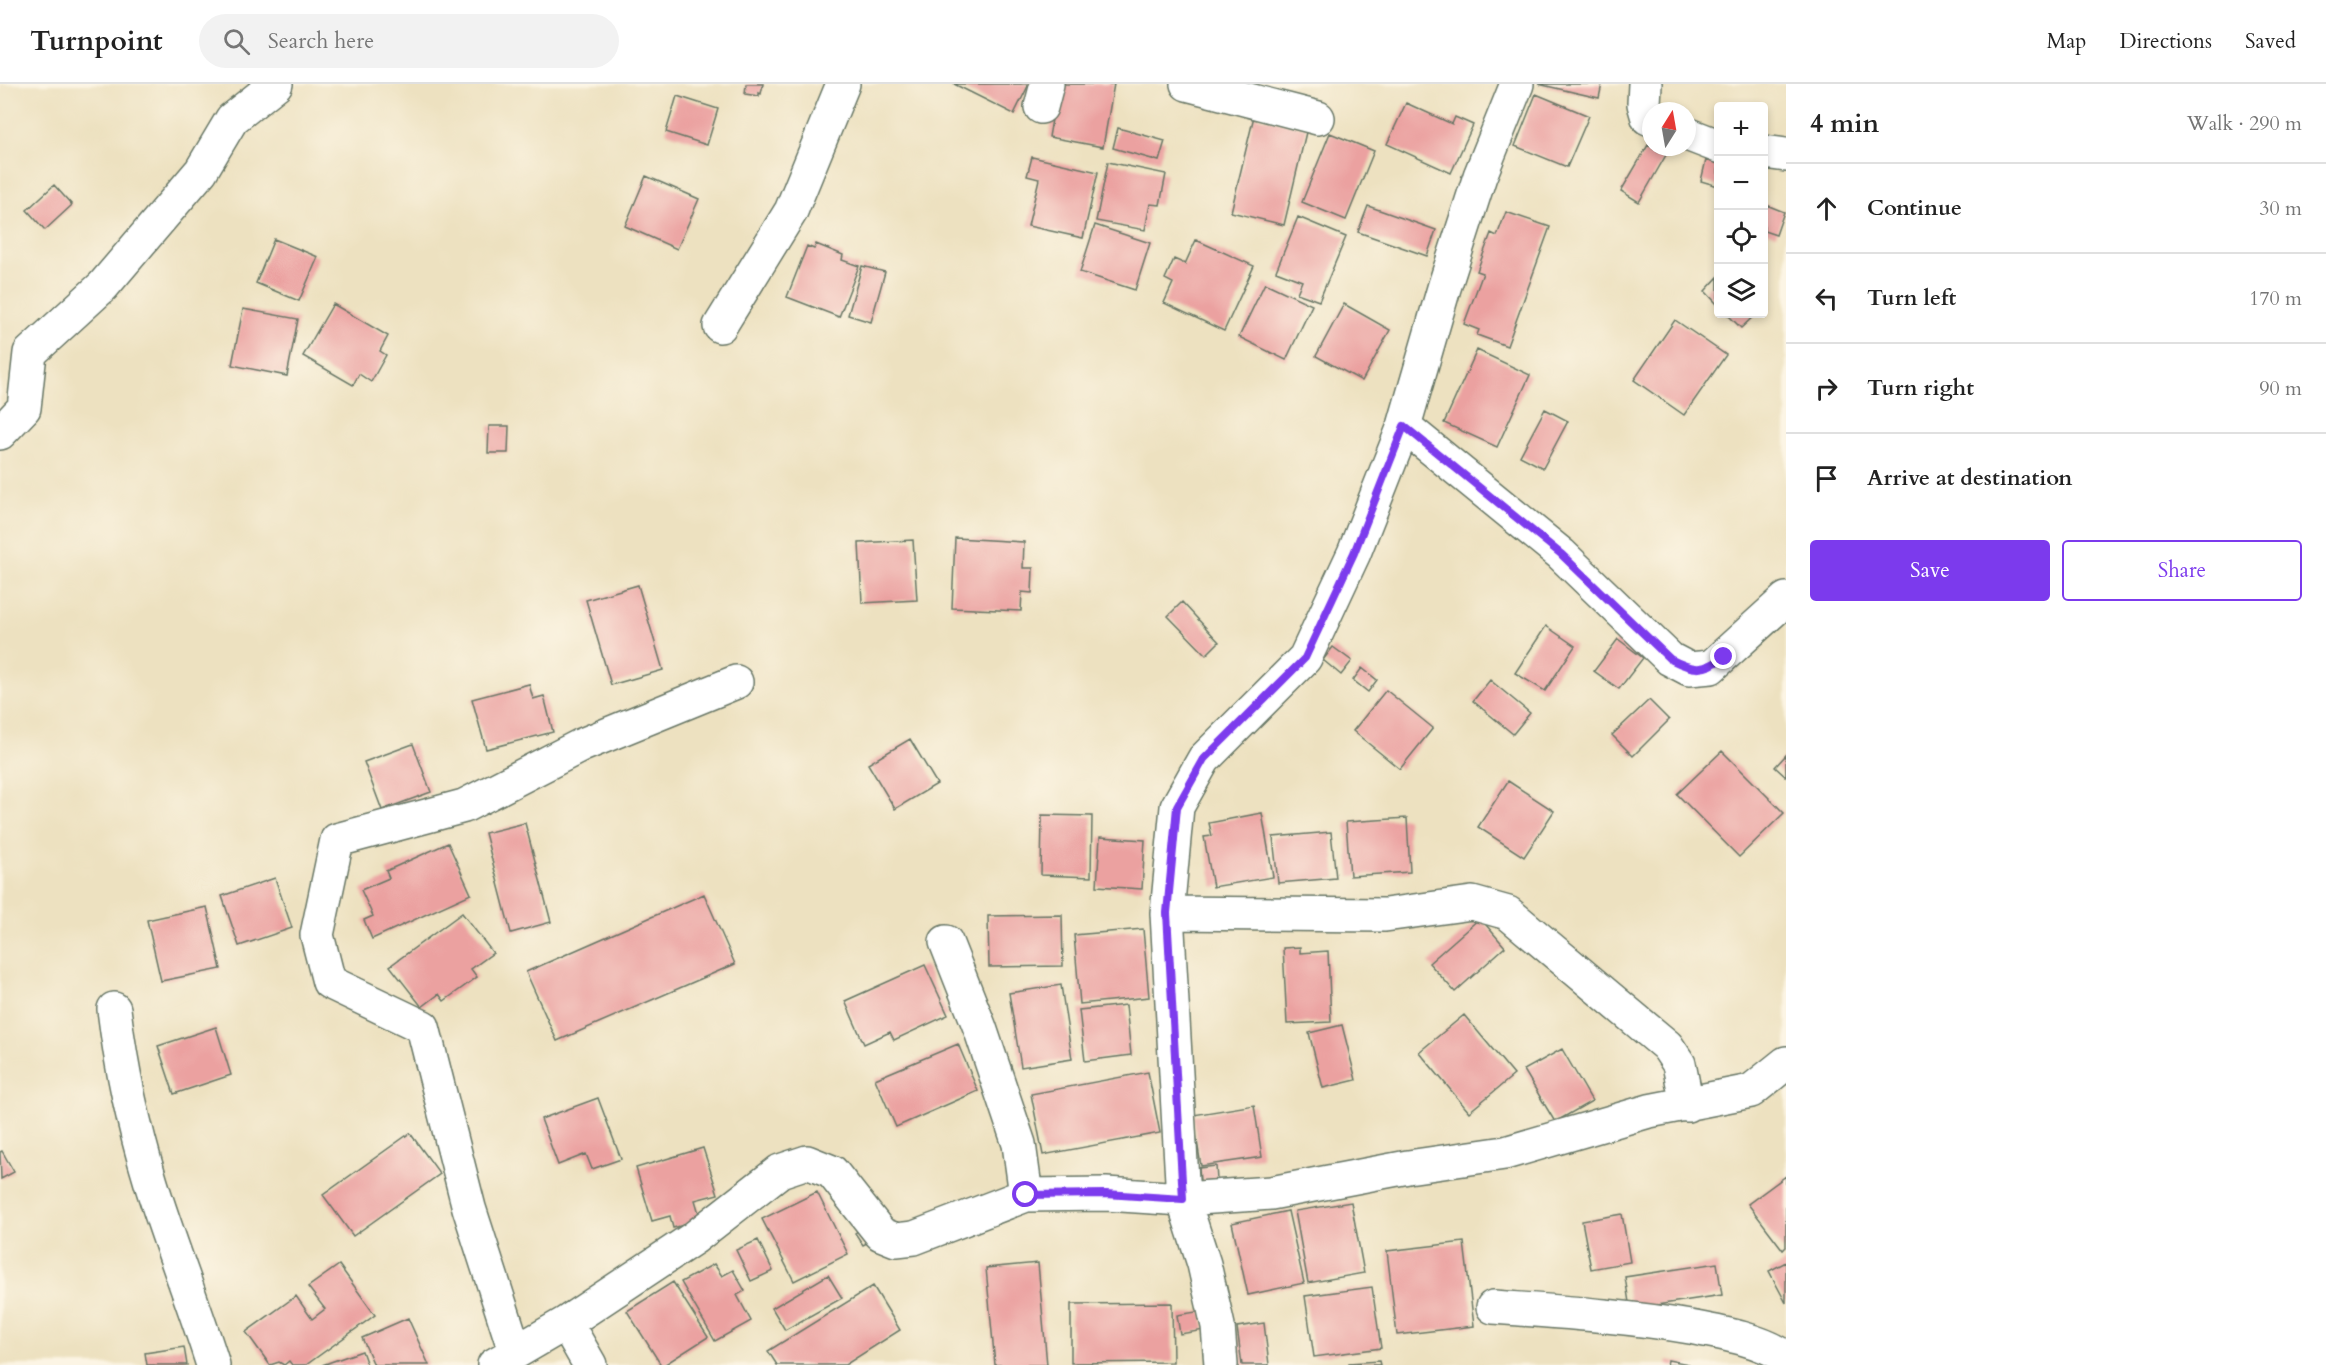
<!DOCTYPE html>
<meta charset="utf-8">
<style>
body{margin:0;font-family:Cardo,serif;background:#f2f2f2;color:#222}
.controls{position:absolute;right:18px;top:18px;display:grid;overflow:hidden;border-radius:6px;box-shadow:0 3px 9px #0003}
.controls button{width:54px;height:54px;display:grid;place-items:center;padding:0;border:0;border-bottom:2px solid #e0e0e0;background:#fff;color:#222;font:30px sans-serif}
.compass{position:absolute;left:1642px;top:18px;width:54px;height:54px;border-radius:50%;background:#fff;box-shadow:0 3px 9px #0003;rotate:11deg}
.stop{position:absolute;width:18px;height:18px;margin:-14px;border:4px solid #7c3aed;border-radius:50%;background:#fff}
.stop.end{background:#7c3aed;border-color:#fff;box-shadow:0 2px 6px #0008}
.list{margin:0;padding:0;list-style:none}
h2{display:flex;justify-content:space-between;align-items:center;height:78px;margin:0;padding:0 24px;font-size:26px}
h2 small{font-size:20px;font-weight:400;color:#767676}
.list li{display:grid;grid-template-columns:39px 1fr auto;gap:18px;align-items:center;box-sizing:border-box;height:90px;padding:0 24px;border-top:2px solid #e0e0e0}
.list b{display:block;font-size:22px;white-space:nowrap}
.list em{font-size:20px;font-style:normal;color:#767676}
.actions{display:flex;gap:12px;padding:18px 24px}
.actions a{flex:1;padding:14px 0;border:2px solid #7c3aed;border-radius:6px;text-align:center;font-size:21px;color:#7c3aed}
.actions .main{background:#7c3aed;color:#fff}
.icon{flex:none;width:33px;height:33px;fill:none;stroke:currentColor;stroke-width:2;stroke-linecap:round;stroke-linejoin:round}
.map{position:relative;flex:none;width:1786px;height:1281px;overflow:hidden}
header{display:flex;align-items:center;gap:36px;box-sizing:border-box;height:84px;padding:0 30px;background:#fff;border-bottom:2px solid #e0e0e0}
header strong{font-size:28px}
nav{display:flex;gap:33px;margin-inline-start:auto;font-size:21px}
.search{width:420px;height:54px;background:#f2f2f2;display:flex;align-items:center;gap:15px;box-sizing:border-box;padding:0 21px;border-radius:33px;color:#767676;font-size:22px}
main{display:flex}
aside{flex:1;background:#fff}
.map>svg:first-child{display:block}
.building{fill:#eba1a0}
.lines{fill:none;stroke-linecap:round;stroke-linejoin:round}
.minor-casing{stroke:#677665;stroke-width:36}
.minor{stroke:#fff;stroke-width:33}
.route{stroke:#7c3aed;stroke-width:8}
</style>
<header>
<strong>Turnpoint</strong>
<div class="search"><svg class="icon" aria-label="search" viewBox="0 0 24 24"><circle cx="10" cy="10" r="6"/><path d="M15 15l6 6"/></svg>Search here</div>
<nav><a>Map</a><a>Directions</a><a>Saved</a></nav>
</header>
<main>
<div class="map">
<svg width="1786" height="1281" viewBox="0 0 1786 1281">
<rect width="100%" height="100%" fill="#fcf5e5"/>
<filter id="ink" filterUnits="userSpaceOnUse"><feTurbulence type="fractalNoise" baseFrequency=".0167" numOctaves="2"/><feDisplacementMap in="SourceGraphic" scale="12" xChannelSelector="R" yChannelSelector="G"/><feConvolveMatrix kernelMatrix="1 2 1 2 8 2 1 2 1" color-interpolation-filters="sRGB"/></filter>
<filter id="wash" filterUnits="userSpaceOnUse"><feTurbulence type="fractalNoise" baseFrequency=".008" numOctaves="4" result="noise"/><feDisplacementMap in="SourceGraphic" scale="24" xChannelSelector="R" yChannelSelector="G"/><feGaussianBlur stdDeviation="1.35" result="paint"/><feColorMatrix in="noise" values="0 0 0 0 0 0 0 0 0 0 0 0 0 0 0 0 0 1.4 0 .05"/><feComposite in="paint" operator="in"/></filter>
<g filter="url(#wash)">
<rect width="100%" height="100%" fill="#ede1c0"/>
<g id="blocks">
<path class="building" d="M746 0H763L761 10 759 9V12L745 10Z
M954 0H1029L1014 30Z
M1058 0H1114L1103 63 1049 53Z
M1538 0H1602L1599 14Z
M1536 10 1589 32 1567 83 1515 62Z
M677 12 718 25 707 61 666 48Z
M1406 19 1452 40 1455 33 1473 41 1451 89 1387 60Z
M1254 32 1307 44 1284 141 1231 128Z
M1118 44 1165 57 1159 77 1113 64Z
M1330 49 1374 67 1346 136 1302 118Z
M1648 61 1666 71 1639 118 1621 107Z
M1032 73 1098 88 1083 154 1028 142 1039 95 1027 92Z
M1706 76 1718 80V102L1701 97Z
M1108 78 1166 90 1160 121 1150 120 1145 146 1096 137Z
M646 92 699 115 677 165 625 142Z
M54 101 72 121 45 146 27 126Z
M1764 120 1784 128 1776 151 1764 147Z
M1368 122 1436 146 1427 172 1358 148Z
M1506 128 1550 143 1507 262 1477 251 1479 246 1464 240 1483 189 1477 187 1491 149 1497 152Z
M1298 133 1346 153 1319 217 1297 209 1302 197 1276 187Z
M1095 141 1150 159 1135 206 1080 188Z
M274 155 318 173 299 217 256 199Z
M1196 156 1254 182 1224 247 1164 219 1173 199 1165 195 1174 175 1185 180Z
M816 160 843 171 842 176 859 182 839 233 787 213 807 162 814 165Z
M862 182 885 188 871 238 848 231Z
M1718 193V221L1705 207Z
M1265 199 1312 221 1286 276 1239 253Z
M333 220 388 252 380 267 386 271 371 298 359 290 353 301 303 272Z
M1344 220 1390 246 1362 297 1316 272Z
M243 225 298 235 287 292 232 281Z
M1727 230H1756L1741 244Z
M1675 236 1726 271 1684 331 1634 296Z
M1477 266 1530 291 1497 363 1444 339Z
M1545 325 1568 337 1543 384 1520 372Z
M489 342H509L508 369H488Z
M955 454 1024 458 1023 484H1033L1032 509 1022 508 1021 527 952 524Z
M913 456 917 516 862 519 859 459Z
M638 501 663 586 611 601 586 516Z
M1182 518 1219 558 1206 571 1168 532Z
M1546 542 1575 562 1545 607 1515 589Z
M1618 555 1643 574 1619 605 1594 587Z
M1333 563 1352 577 1341 591 1323 576Z
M1362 584 1377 596 1368 608 1353 596Z
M1490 596 1530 629 1513 650 1473 617Z
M529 600 533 615 544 612 553 648 486 665 472 615Z
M1386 606 1433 644 1400 685 1353 647Z
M1649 616 1669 636 1633 672 1612 651Z
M910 655 937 700 895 725 868 680Z
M413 660 431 708 382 726 364 678Z
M1722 667 1784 729 1739 773 1677 710Z
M1786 671V693L1775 683Z
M1508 697 1554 727 1524 773 1478 743Z
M1262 729 1273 793 1213 803 1204 753 1212 752 1209 739Z
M1042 731 1092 732 1091 793 1041 791Z
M1407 734 1410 788 1350 792 1346 738Z
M525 739 551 838 511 849 485 749Z
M1331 748 1336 794 1278 799 1273 753Z
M1100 753 1145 756 1142 805 1097 802Z
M448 759 471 810 372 855 364 836 373 832 361 806 389 794 386 787Z
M275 794 292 844 239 862 222 812Z
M704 810 735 880 557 957 526 888Z
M207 823 221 885 161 897 147 836Z
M462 829 493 869 471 885 477 893 444 917 439 910 422 923 390 882Z
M1062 831 1063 882 989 883 988 832Z
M1480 834 1505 863 1455 908 1429 879Z
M1143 845 1149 913 1080 920 1074 851Z
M1300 863V869L1328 867 1331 938 1287 940 1283 864Z
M925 881 948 931 894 956 890 948 864 960 845 917Z
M1061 901 1072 975 1021 983 1009 909Z
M1126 921 1131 971 1085 977 1079 926Z
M1464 931 1514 991 1469 1028 1419 968Z
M1342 941 1356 996 1323 1004 1309 949Z
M216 943 231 991 174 1010 158 962Z
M958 960 978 1007 896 1043 875 995Z
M1562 965 1592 1017 1555 1038 1524 986Z
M1148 988 1160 1049 1043 1071 1031 1010Z
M598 1014 621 1075 592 1085 586 1070 558 1081 541 1035Z
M1254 1021 1262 1073 1201 1082 1193 1031Z
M410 1049 440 1090 353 1152 323 1111Z
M703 1064 718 1110 695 1116 701 1136 673 1144 670 1132 652 1137 636 1084Z
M2 1067 14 1088 1 1095 0 1068Z
M1216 1082 1217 1096 1200 1097 1199 1084Z
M1786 1092V1163L1783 1166 1748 1120Z
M817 1108 848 1170 794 1197 762 1135Z
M1351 1118 1364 1189 1308 1199 1295 1127Z
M1288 1127 1304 1199 1248 1211 1232 1139Z
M1622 1130 1630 1178 1591 1185 1582 1137Z
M861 1145 869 1158 863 1161 855 1149Z
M758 1156 773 1187 751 1197 736 1166Z
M1464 1158 1474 1242 1397 1251 1387 1167Z
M1786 1178V1219L1769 1187Z
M1038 1179 1047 1281H995L986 1184Z
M1717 1179 1722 1211 1630 1225 1625 1193Z
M714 1180 722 1192 733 1186 745 1207 737 1211 751 1237 715 1257 681 1198Z
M339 1181 375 1231 306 1281H292L289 1277 284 1281 279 1278 270 1281 246 1248 296 1212 312 1235 325 1225 308 1203Z
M828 1191 842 1214 785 1246 772 1224Z
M673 1198 708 1253 664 1281H661L627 1227Z
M873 1202 900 1246 845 1281H777L768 1267Z
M1372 1203 1381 1264 1314 1273 1305 1212Z
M1172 1219 1173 1278 1071 1279V1220Z
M1202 1227 1205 1246 1180 1250 1177 1231Z
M408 1234 429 1281H374L362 1254Z
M1264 1239 1269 1281H1242L1237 1243Z
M184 1263 187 1281H147L145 1269Z
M362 1267 367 1281H322Z
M1668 1276 1689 1280V1281H1667Z
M1379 1277 1380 1281H1349V1279Z"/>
</g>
</g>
<g filter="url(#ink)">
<use href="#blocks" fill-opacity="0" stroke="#677665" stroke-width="1.5"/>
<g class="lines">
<defs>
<path id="minor" d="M1187 0 1318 34
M1517 0 1480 92 1444 204 1404 342 1354 469 1305 574 1204 675 1177 723 1167 829 1183 1115 1271 1109 1408 1083 1505 1069 1649 1027 1751 1007 1786 979
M1645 0 1644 20 1648 34 1651 35
M1041 23 1047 0
M1687 50 1718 62
M1764 68 1786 71
M720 242 791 127 843 0
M1404 342 1561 470 1670 575 1689 585 1711 583 1786 515
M0 349 24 324 30 269 103 202 201 87 232 35 276 0
M1167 829 1385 831 1472 819 1508 829 1667 962 1679 980 1687 1021
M946 858 980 944 1019 1060 1026 1111 1106 1110 1183 1115 1204 1180 1218 1242 1221 1281
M114 925C121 983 134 1043 151 1099 170 1160 194 1220 213 1281
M1493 1223C1559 1228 1625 1232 1690 1243 1722 1249 1758 1255 1786 1273
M515 1267 469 1124 423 943 329 898 317 851 337 756 464 722 582 661 736 598
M494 1281 566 1239
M590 1281 566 1239 694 1154 780 1087 807 1078 832 1088 881 1150 896 1156 914 1154 1026 1111"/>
</defs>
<use href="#minor" class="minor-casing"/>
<use href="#minor" class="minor"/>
</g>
</g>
<g class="lines" filter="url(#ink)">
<path class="route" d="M1026 1111 1106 1110 1183 1115 1167 829 1177 723 1204 675 1305 574 1354 469 1404 342 1561 470 1670 575C1692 586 1703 589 1724 573"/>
</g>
</svg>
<div class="controls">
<button>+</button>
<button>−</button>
<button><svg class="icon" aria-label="locate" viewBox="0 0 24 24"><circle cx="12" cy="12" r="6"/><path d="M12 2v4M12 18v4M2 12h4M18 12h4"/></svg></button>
<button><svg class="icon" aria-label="layers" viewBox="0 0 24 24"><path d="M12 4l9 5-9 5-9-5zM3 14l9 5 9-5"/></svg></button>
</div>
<svg class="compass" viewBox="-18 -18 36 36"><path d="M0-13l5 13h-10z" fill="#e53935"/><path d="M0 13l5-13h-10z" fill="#767676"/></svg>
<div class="stop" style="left:1026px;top:1111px"></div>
<div class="stop end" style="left:1724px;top:573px"></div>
</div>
<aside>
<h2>4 min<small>Walk · 290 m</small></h2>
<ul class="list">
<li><svg class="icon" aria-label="ahead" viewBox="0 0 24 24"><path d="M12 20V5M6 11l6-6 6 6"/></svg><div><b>Continue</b></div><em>30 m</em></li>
<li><svg class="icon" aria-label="left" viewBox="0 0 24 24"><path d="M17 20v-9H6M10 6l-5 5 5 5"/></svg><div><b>Turn left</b></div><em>170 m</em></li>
<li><svg class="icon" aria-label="right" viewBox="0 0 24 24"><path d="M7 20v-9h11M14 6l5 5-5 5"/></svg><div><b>Turn right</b></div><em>90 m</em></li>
<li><svg class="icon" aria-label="arrive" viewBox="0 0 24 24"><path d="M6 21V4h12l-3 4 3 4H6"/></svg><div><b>Arrive at destination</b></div></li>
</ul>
<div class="actions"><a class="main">Save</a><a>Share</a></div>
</aside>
</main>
